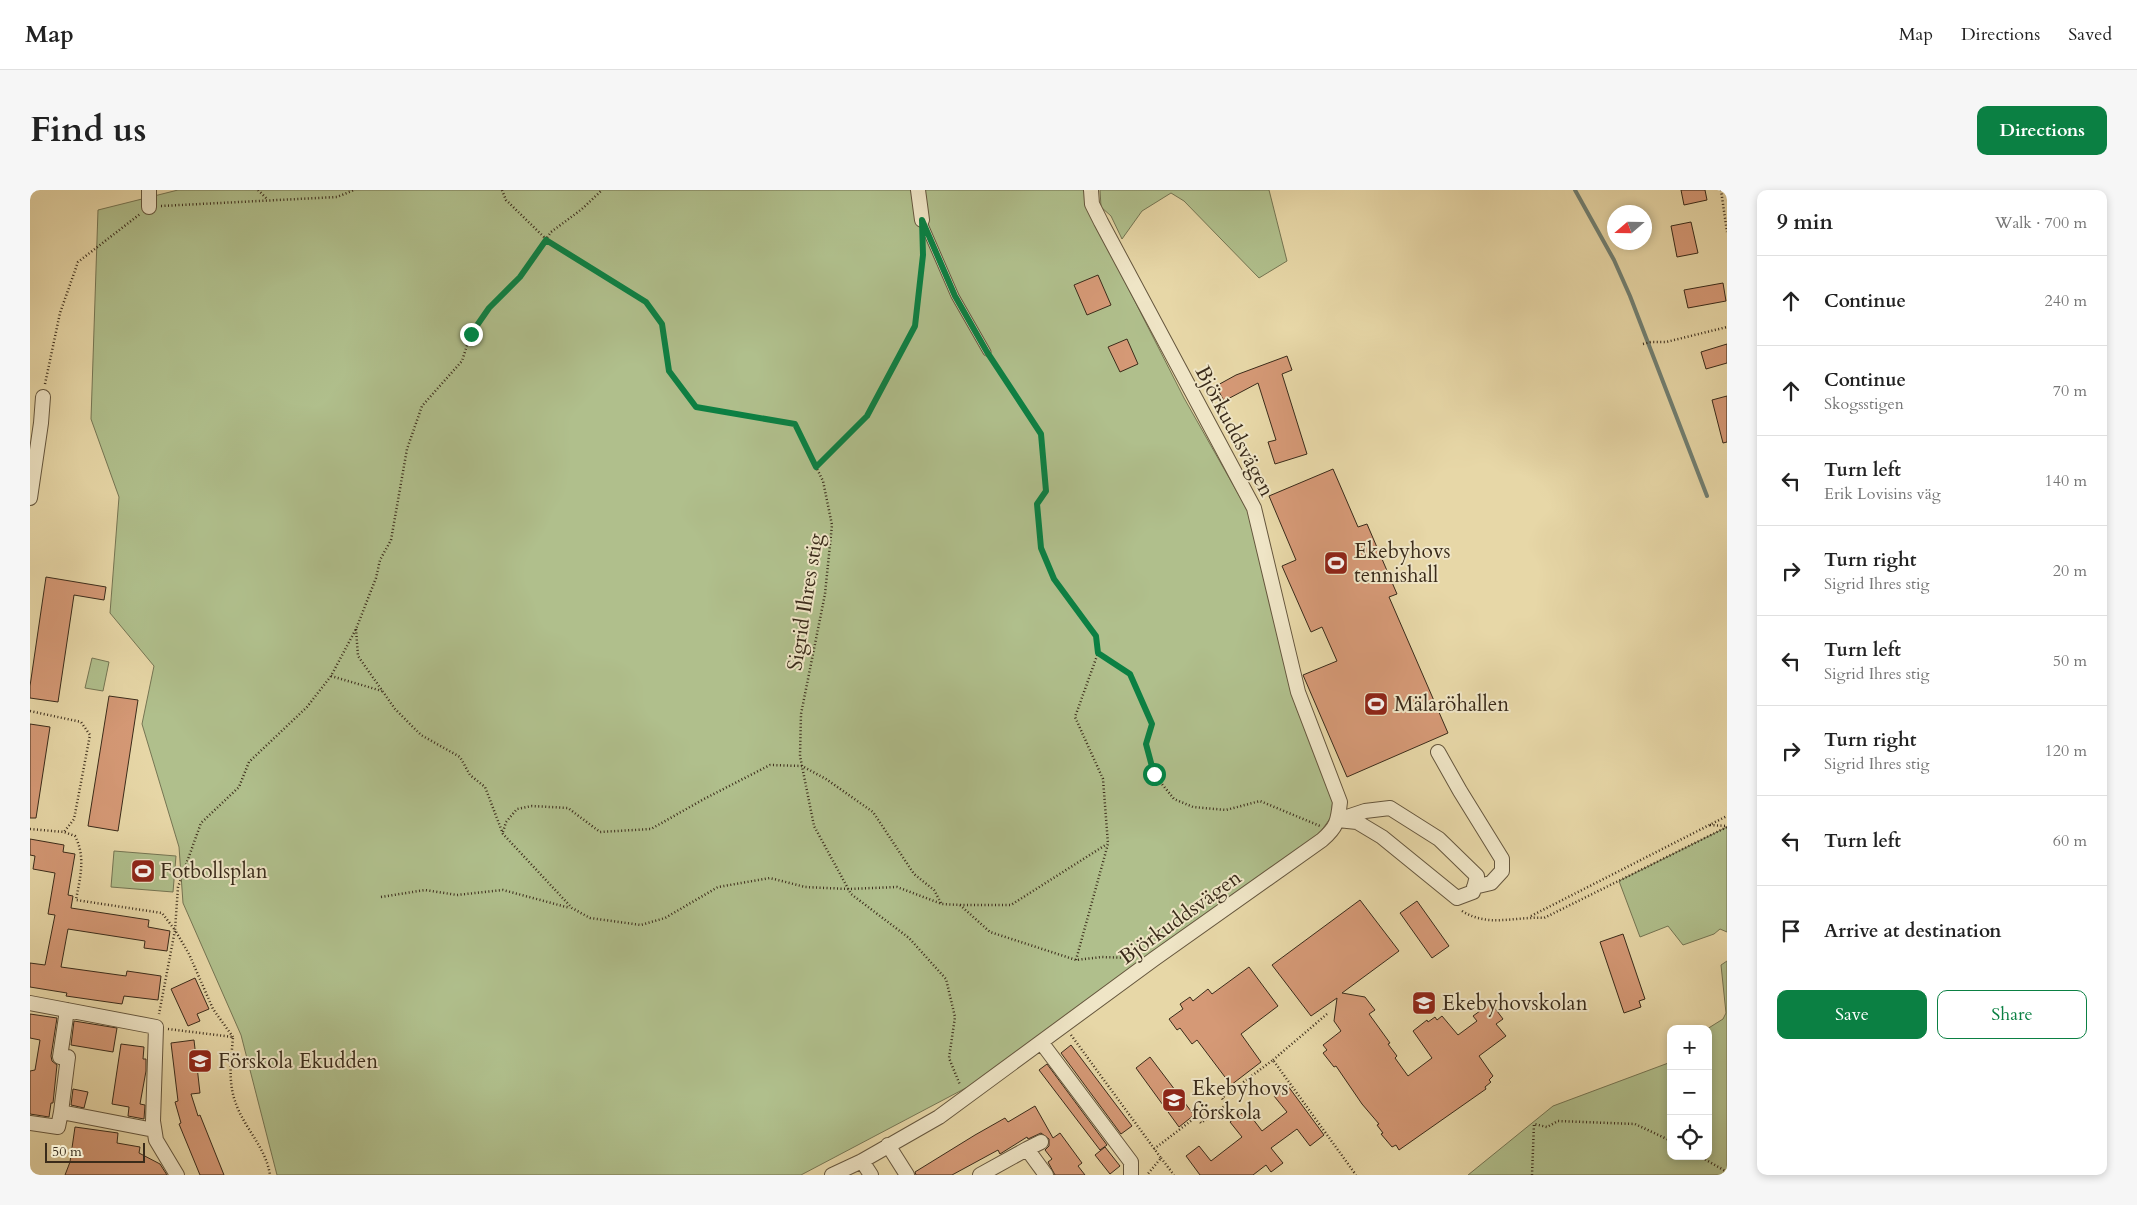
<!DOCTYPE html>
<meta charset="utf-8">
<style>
body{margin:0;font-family:Cardo,serif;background:#f6f6f6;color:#222}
.controls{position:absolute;right:15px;bottom:15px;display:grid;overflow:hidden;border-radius:10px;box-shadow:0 2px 8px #0003}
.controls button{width:45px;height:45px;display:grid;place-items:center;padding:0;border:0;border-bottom:1px solid #e0e0e0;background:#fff;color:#222;font:25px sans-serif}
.compass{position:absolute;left:1577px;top:15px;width:45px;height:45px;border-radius:50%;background:#fff;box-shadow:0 2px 8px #0003;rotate:250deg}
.scale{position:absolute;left:15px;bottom:12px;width:100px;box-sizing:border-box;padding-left:5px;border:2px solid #3a2b1a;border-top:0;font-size:14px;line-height:18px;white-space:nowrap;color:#3a2b1a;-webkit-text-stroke:4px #efe5c6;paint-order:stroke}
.stop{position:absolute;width:15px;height:15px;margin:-11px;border:4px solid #0b8043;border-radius:50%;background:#fff}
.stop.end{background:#0b8043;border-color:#fff;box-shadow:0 1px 5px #0008}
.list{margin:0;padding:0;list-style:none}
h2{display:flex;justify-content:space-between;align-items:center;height:65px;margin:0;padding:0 20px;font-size:21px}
h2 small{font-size:16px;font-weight:400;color:#767676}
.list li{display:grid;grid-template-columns:32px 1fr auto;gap:15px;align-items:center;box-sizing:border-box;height:90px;padding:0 20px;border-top:1px solid #e0e0e0}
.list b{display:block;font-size:19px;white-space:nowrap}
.list p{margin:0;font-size:16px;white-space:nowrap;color:#767676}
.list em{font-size:16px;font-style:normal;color:#767676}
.actions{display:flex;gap:10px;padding:15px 20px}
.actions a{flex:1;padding:11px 0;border:1px solid #0b8043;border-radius:10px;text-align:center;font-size:18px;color:#0b8043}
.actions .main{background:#0b8043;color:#fff}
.icon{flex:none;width:28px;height:28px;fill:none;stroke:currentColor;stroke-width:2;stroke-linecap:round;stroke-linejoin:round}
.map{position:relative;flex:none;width:1697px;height:985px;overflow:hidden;border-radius:10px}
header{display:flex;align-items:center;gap:30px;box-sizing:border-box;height:70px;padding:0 25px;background:#fff;border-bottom:1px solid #e0e0e0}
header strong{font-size:24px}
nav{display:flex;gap:28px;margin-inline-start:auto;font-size:18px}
.intro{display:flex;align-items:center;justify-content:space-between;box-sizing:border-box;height:120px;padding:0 30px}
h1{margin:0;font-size:35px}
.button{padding:12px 22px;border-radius:10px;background:#0b8043;color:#fff;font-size:18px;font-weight:700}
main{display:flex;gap:30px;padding:0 30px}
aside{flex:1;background:#fff;border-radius:10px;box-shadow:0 2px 8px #0003}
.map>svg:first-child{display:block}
.green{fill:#b0bf8c;stroke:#757553}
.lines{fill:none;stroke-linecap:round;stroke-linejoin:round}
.stream{stroke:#728073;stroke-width:4}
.building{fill:#d59976;stroke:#3a2b1a}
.lane-casing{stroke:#65563d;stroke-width:9}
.street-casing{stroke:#65563d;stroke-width:16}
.path{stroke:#3a2b1a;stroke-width:2.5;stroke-dasharray:1 2.5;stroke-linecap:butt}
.lane{stroke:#efe5c6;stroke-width:7}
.street{stroke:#efe5c6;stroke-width:14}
.route{stroke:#0b8043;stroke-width:6}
.labels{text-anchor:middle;stroke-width:4;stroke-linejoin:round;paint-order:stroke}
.street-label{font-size:21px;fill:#3a2b1a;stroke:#efe5c6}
.poi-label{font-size:21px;fill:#3a2b1a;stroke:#efe5c6;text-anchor:start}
</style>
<header>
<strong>Map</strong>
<nav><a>Map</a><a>Directions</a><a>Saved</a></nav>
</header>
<div class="intro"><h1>Find us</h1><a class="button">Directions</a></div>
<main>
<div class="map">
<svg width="1697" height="985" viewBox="0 0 1697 985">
<rect width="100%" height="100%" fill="#e7d7a7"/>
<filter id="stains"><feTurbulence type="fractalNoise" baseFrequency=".004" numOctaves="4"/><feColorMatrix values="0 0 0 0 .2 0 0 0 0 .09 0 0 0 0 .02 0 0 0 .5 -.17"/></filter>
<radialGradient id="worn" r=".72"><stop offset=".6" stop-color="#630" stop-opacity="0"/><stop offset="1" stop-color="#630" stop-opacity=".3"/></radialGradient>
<path class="green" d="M148 0H1054L1058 19 1154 208 1219 323 1266 517 1303 608 1301 627 1289 644 951 890 771 985H247L211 845 153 713 149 657 112 534 124 476 80 423 89 307 61 229 68 20Z
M1070 0H1239L1257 71 1229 88 1154 11 1141 3 1112 21 1092 49 1081 26 1071 17Z
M62 468 79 472 73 501 55 498Z
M1697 637V742L1690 739 1684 744 1653 755 1638 736 1610 747 1589 691Z
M84 661 146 666 143 702 81 697Z
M1697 771V985H1438L1523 916 1641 872V966H1678V839H1677L1693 829 1696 823 1691 775Z"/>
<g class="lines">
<path class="stream" d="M1545 0 1584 70 1600 106 1677 306"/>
</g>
<path class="building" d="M1651 0H1675L1677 10 1654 15Z
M1661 32 1668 63 1647 67 1641 36Z
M1068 85 1081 115 1057 125 1044 95Z
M1693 93 1696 111 1658 118 1654 100Z
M1097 149 1108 174 1090 182 1078 157Z
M1697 154V173L1676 179 1671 162Z
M1257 166 1262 180 1252 184 1277 264 1245 274 1238 252 1246 250 1228 193 1194 211 1186 196 1206 185Z
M1697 206V252L1693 253 1682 210Z
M1303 279 1328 337 1337 334 1367 404 1359 407 1418 543 1317 587 1273 485 1307 471 1292 437 1281 442 1252 376 1266 370 1239 306Z
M16 387 76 397 74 410 44 405 28 512 0 508V496Z
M79 506 108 510 88 641 58 636Z
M0 534 20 537 6 628H0Z
M0 649 34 655 33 662 45 664 38 705 43 706 41 718 119 730 118 737 140 741 137 761 114 758 115 751 38 739 31 777 96 786 97 781 131 786 128 810 94 806 92 814 36 806 37 803 0 797V773L15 775 25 725 18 724 25 683 3 679 5 666 0 665Z
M1330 710 1369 761 1312 803 1335 807 1345 820 1339 824 1360 853 1358 854 1367 866 1365 868 1378 886 1402 868 1383 841 1397 830 1398 832 1405 827 1407 830 1412 826 1428 845 1447 831 1443 826 1461 813 1473 829 1466 834 1476 846 1449 866 1463 886 1459 890 1461 892 1455 897 1456 899 1369 960 1366 955 1362 957 1351 944 1353 943 1347 935 1349 934 1332 914 1306 876 1304 877 1293 863 1297 860 1293 855 1311 841 1304 831 1307 808 1281 826 1242 775Z
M1387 711 1419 756 1402 768 1370 723Z
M1593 744 1615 809 1609 811 1611 817 1594 823 1570 752Z
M1219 777 1248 816 1211 844 1231 872 1201 895 1167 850 1162 854 1150 838 1147 840 1139 829 1153 819 1150 814 1160 807 1163 811 1178 799 1182 804Z
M165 788 179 819 167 824 170 831 158 836 141 799Z
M0 824 27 828 21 866 22 871 27 875 23 913H21L19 927 0 924V881L5 880 10 850 0 848Z
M44 831 87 838 83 862 41 855Z
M164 850 170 903 161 904 168 926 170 925 194 985H170L149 934 151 933 145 912 148 911 141 853Z
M91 854 114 857 113 869H116V881L110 914 115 915 114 929 98 926 99 917 82 914Z
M1041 855 1102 936 1091 944 1031 863Z
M1120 867 1164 925 1149 937 1106 878Z
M1017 874 1077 955 1070 960 1009 880Z
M1258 896 1294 945 1280 956 1267 939 1241 958 1253 973 1241 982 1236 975 1223 985H1170L1156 966 1169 956 1181 971 1212 947 1200 932 1216 920 1232 941 1257 922 1244 906Z
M43 899 58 902 54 918 41 915Z
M1005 916 1023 948 1030 943 1052 973 1048 976 1055 985H1025L1018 972 1022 969 1015 960 1019 956V949L1011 943 998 949 997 947 970 964 968 960 922 985H886L885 982 945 945 975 928 978 932Z
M45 937 88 943 87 953 110 957 109 963 130 974 137 985H35L40 972Z
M1075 957 1090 976 1080 984 1065 965Z"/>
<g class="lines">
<defs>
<path id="lane" d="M892 30 925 106 957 162"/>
<path id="street" d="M119 0V17
M888 0 892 30
M0 308 11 233 13 207
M1408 562 1430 601 1472 669V681L1461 693 1444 697
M1360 618 1409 649 1447 686 1443 702 1427 708 1352 647 1327 632 1308 630 1335 621Z
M0 813 126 837 123 931 126 950 147 985
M37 820 30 867H38L31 922 124 940
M1011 852 1101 972V985
M0 933 28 937 31 922
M858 955 877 985
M997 959 1011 952
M832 971 841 985
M802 985 832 971 909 927 1124 769 1292 650C1307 637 1308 631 1310 612L1268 502 1224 318 1071 32 1062 14 1061 0
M950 985 997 959 1016 985"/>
</defs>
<use href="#lane" class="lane-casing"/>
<use href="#street" class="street-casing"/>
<path class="path" d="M228 0 237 9
M472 0 476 10 517 50 616 112 631 134 639 181 666 217 765 234 793 291 802 335 795 404 771 524 770 566 784 636 821 704 879 748 916 789 925 827 919 868 930 895
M1691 0 1697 42
M131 16 307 7 324 0
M1613 154 1621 152H1636L1697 137
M961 169 1011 244 1015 301 1007 314 1011 358 1024 389 1066 446 1068 463 1100 483 1122 534 1116 554 1124 584 1144 609 1163 617 1196 620 1230 611 1290 636
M15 194 30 123 48 72 110 24
M787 277 837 226 885 136 893 59
M326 439 328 466 365 519 391 545 430 567 440 585 455 597 473 644 542 718 560 728 611 735 635 728 688 697 740 688 775 697 818 699 867 697 912 714 930 715 960 742 1046 770 1072 767 1102 768
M301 486 352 501
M0 521 51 532 60 545 44 629 34 642
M1680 635 1697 636
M0 639 34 642 45 646C56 667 50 688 46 710L132 723 145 740 129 824
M473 642 476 632 487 619 502 616 538 618 570 642 621 639 674 609 740 575 772 576 796 589 843 622 884 684 904 700 911 713
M351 707 395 700 427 705 473 700 540 718
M930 715H981L1077 654
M1432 721C1459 738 1485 726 1514 728L1697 637
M1501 726 1697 626
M1046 770 1078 654 1073 589 1045 527 1068 463
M138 839 203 847C201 873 197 894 208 919 218 942 236 959 240 985
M1041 845 1131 968 1117 985
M203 847 183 819 159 764 145 740 148 697 171 633 209 597 219 572 277 517 301 486 326 439 346 388 350 370 361 350 377 259 392 216 432 171 441 143 459 118 490 87 521 42 552 19 572 0
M1243 870 1297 824
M1124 959 1166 927 1171 933 1196 915 1192 908 1243 870 1326 985
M1669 966 1697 982
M1131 968 1144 985
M1502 985 1504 934 1517 937 1528 931 1605 934 1641 951"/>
<use href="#lane" class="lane"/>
<use href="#street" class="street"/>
</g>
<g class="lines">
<path class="route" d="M441 144 459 118 490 87 516 50 616 112 632 134 639 181 666 217 765 234 786 277 837 226 885 136 893 65 892 30 925 106 957 162 1011 244 1016 301 1007 314 1011 358 1024 389 1066 446 1068 463 1100 484 1122 534 1116 554 1124 584"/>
</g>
<defs>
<symbol id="stadium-square" viewBox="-11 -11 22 22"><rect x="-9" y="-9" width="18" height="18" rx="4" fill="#8f2418" stroke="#efe5c6"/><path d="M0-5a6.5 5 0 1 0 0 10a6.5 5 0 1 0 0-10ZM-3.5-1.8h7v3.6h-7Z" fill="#fff"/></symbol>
<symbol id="school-square" viewBox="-11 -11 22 22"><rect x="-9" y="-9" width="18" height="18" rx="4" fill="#8f2418" stroke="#efe5c6"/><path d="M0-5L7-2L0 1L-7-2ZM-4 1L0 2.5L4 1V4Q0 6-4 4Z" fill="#fff"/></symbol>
</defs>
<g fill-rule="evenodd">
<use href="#stadium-square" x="1292" y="359" width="28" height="28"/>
<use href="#stadium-square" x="1332" y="500" width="28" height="28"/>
<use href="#stadium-square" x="99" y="667" width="28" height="28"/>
<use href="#school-square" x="1380" y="799" width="28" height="28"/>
<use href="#school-square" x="156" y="857" width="28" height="28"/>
<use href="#school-square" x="1130" y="896" width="28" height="28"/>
</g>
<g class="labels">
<g class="street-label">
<text transform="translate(1205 241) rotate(62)" y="7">Björkuddsvägen</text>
<text transform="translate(775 412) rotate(-81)" y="7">Sigrid Ihres stig</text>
<text transform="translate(1150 727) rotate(-36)" y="7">Björkuddsvägen</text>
</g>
<g class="poi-label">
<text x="1324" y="368">Ekebyhovs<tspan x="1324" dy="24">tennishall</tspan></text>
<text x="1364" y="521">Mälaröhallen</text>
<text x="130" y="688">Fotbollsplan</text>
<text x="1412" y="820">Ekebyhovskolan</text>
<text x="188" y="878">Förskola Ekudden</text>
<text x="1162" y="905">Ekebyhovs<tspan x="1162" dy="24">förskola</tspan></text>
</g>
</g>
<rect width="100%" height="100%" filter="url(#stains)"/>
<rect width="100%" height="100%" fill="url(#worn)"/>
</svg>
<div class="controls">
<button>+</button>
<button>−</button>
<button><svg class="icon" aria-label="locate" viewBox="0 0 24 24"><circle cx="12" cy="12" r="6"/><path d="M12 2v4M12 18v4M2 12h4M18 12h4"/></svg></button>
</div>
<svg class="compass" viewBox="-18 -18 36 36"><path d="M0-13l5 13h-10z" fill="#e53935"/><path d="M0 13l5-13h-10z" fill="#767676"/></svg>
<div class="scale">50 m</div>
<div class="stop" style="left:1124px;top:584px"></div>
<div class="stop end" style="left:441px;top:144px"></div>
</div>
<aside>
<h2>9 min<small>Walk · 700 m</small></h2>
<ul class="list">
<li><svg class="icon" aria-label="ahead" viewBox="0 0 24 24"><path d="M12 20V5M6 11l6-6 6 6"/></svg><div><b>Continue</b></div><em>240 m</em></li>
<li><svg class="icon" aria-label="ahead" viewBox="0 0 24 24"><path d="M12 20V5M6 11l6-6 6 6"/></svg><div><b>Continue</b><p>Skogsstigen</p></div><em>70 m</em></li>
<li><svg class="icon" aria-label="left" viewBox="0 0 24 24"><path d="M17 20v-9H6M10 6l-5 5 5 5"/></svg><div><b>Turn left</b><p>Erik Lovisins väg</p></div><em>140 m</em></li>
<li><svg class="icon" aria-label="right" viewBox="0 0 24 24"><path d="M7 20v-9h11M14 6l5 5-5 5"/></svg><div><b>Turn right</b><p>Sigrid Ihres stig</p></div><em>20 m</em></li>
<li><svg class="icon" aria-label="left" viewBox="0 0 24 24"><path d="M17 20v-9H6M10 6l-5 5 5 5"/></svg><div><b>Turn left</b><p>Sigrid Ihres stig</p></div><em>50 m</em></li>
<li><svg class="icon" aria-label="right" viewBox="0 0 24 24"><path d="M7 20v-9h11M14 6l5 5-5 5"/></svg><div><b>Turn right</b><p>Sigrid Ihres stig</p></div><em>120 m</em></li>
<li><svg class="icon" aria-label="left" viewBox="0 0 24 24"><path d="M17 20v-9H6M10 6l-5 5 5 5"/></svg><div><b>Turn left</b></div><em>60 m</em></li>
<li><svg class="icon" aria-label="arrive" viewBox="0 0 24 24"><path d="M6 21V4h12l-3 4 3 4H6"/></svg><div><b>Arrive at destination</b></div></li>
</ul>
<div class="actions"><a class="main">Save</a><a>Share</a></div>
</aside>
</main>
